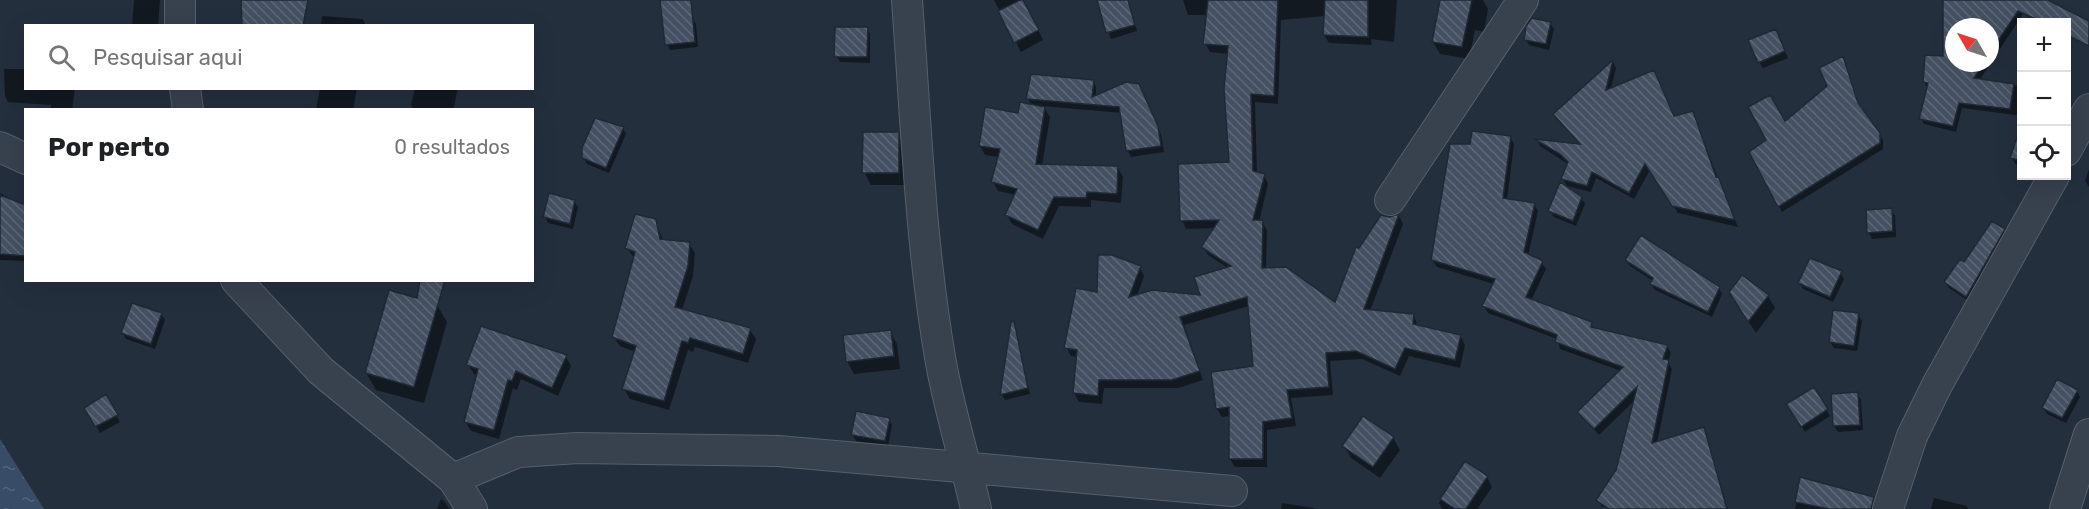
<!DOCTYPE html>
<html lang="pt">
<meta charset="utf-8">
<style>
body{margin:0;font-family:Rubik,sans-serif;background:#f6f6f6;color:#202124}
.controls{position:absolute;right:18px;top:18px;display:grid;overflow:hidden;border-radius:0px;box-shadow:0 6px 24px #0002}
.controls button{width:54px;height:54px;display:grid;place-items:center;padding:0;border:0;border-bottom:2px solid #e0e0e0;background:#fff;color:#202124;font:30px sans-serif}
.compass{position:absolute;left:1945px;top:18px;width:54px;height:54px;border-radius:50%;background:#fff;box-shadow:0 6px 24px #0002;rotate:309deg}
.list{margin:0;padding:0;list-style:none}
h2{display:flex;justify-content:space-between;align-items:center;height:78px;margin:0;padding:0 24px;font-size:26px}
h2 small{font-size:20px;font-weight:400;color:#757577}
.icon{flex:none;width:33px;height:33px;fill:none;stroke:currentColor;stroke-width:2;stroke-linecap:round;stroke-linejoin:round}
.map{position:relative;flex:none;width:2089px;height:509px;overflow:hidden}
.search{position:absolute;background:#fff;box-shadow:0 6px 24px #0002;left:24px;top:24px;width:510px;height:66px;display:flex;align-items:center;gap:15px;box-sizing:border-box;padding:0 21px;border-radius:0px;color:#757577;font-size:22px}
.panel{position:absolute;background:#fff;box-shadow:0 6px 24px #0002;left:24px;top:108px;width:510px;height:174px;border-radius:0px}
.map>svg:first-child{display:block}
.water{fill:url(#water-ripples)}
.shadow{fill:#0007;fill-rule:evenodd}
.building{fill:url(#building-back-hatch);stroke:#1f2835;stroke-width:1.5}
.lines{fill:none;stroke-linecap:round;stroke-linejoin:round}
.minor-casing{stroke:#565f6c;stroke-width:32}
.minor{stroke:#38414e;stroke-width:30}
</style>
<div class="map">
<svg width="2089" height="509" viewBox="0 0 2089 509">
<defs>
<pattern id="water-ripples" width="26" height="14" patternUnits="userSpaceOnUse" patternTransform="scale(1.5)"><rect width="26" height="14" fill="#394c67"/><path d="M2 4q2-2 4 0t4 0M15 11q2-2 4 0t4 0" fill="none" stroke="#53647b"/></pattern>
<pattern id="building-back-hatch" width="6" height="6" patternUnits="userSpaceOnUse" patternTransform="scale(1.5)"><rect width="6" height="6" fill="#455162"/><path d="M-1 5l2 2M0 0l6 6M5-1l2 2" fill="none" stroke="#5d6877"/></pattern>
</defs>
<rect width="100%" height="100%" fill="#242f3e"/>
<path class="water" d="M0 439 44 509H0Z"/>
<path class="shadow" d="M134 0H160L158 26H132Z
M994 0H1023L1043 40 1021 52Z
M1110 0H1128L1137 31 1111 39 1099 3Z
M1183 0H1397L1394 42 1371 39 1372 45 1329 43 1324 35 1325 16 1281 20 1278 104 1255 102 1257 174 1264 175 1268 184 1259 222H1262L1267 230 1266 269 1336 304 1360 250 1389 219 1399 216 1403 224 1370 311 1414 316 1418 327 1461 337 1465 345 1460 368 1409 356 1400 376 1362 359 1330 361 1333 395 1291 398 1296 426 1267 430V467H1235L1230 459V416L1222 417 1217 409 1255 367 1249 306 1184 325 1203 380 1178 388H1104L1102 404 1079 402 1074 393 1077 357 1071 356 1066 347 1099 294 1140 268 1144 276 1137 296 1202 297 1228 268 1208 255 1203 247 1215 228 1186 229 1182 220 1231 164 1229 54 1210 52 1205 43 1208 15H1188Z
M1441 0H1483L1488 9 1484 32 1475 30 1469 59 1440 54 1433 42Z
M1944 0H2032L1979 81 2022 86V116L1962 108 1956 132 1924 124 1921 118 1928 89 1924 82 1945 57ZM1954 27H1990V63H1954Z
M322 16 363 19 366 26H321Z
M692 18 696 24 698 47 670 50 667 44Z
M1550 23 1554 29 1549 50 1529 45 1525 39Z
M867 28 870 34V63L840 62 836 56Z
M1779 37 1788 58 1763 68 1759 62Z
M1843 58 1859 108 1883 140V149L1782 212 1751 153 1829 87Z
M1613 62 1616 68 1611 89 1674 117 1692 113 1738 227 1678 213 1650 170 1634 199 1596 178 1591 192 1567 186 1563 179 1568 164 1540 146 1537 140 1581 146 1555 114Z
M4 69H26V88H75L72 110H51V105L8 102 5 96Z
M1093 81 1096 87V97L1142 91 1161 134 1164 152 1131 157 1128 151 1122 113 1043 106 1050 117 1042 166 1118 168 1123 177 1121 203 1091 200V207L1059 206 1043 239 1012 224 1007 215 1016 195 998 191 993 182 999 157 985 155 980 146 1032 106 1028 99Z
M320 88H357L353 110H316Z
M415 88H458L453 110H414L411 105Z
M623 128 626 134 609 173 587 164 583 157Z
M2022 128V166L2015 164 2012 157Z
M898 134 905 146V185H871L864 172Z
M1510 137 1514 144 1507 200 1534 204 1538 211 1528 256 1541 262 1546 269 1531 301 1591 324 1594 329 1667 346 1671 353 1668 362 1672 369 1657 443 1703 429 1728 509 1602 507 1598 500 1617 471 1635 400 1599 435 1579 412 1621 371 1560 349 1557 339 1488 313 1484 306 1494 284 1437 267 1432 260 1471 146Z
M2089 169V187L2085 181Z
M0 193 26 207V261L0 260Z
M1581 198 1585 204 1576 226 1554 217 1550 211Z
M574 201 578 207 573 229 548 223 545 217Z
M1891 210 1895 216 1896 237 1872 239 1869 233 1867 212Z
M655 221 663 240 689 244 695 253 693 276 682 310 750 330 756 339 748 363 695 347 693 352 688 350 669 410 630 399 624 389 636 352 620 346 614 337 635 259 627 248Z
M2003 230 2007 236 1970 302 1949 288 1946 282Z
M1627 260 1719 288 1722 294 1712 317 1655 290 1651 284 1653 281 1630 266Z
M1840 273 1844 279 1833 302 1803 289 1800 283Z
M1768 296 1775 308 1756 333 1738 305Z
M437 305 447 322 424 403 376 390 366 373Z
M161 314 165 320 155 349 126 339 123 333Z
M1858 315 1862 321 1857 351 1834 348 1830 342Z
M1013 323 1030 394 1005 400 1002 394Z
M890 332 897 344 900 369 854 374 847 361Z
M566 357 571 366 558 396 521 379 517 390 513 388 499 439 471 431 465 421 478 376 474 374 468 365Z
M1813 389 1830 416 1805 432 1788 405Z
M2077 391 2080 397 2066 423 2047 414 2044 408Z
M1857 394 1861 400 1863 430 1838 432 1834 426Z
M106 397 120 422 100 433 86 408Z
M889 419 892 425 888 447 856 441 852 434Z
M1393 438 1400 450 1380 478 1351 458 1344 446Z
M1465 463 1487 477 1492 487 1478 508 1480 509H1442L1439 503Z
M1801 479 1873 498 1876 509H1795Z
M1934 498 1967 506 1968 509H1931Z
M441 499 444 501 450 509H437Z
M1282 503 1314 508 1315 509H1281Z"/>
<path class="building" d="M241 0H308L303 26H242Z
M660 0H691L695 42 665 45Z
M1020 0H1023L1039 30 1014 43 998 11Z
M1097 0H1128L1135 25 1106 33Z
M1208 0H1278L1274 96 1251 94 1253 171 1265 174 1253 220H1263L1262 268 1286 267 1335 302 1356 247 1359 248 1381 215 1389 217 1399 214 1364 309 1414 314 1413 324 1461 335 1455 360 1405 348 1395 369 1356 351 1326 353 1329 387 1287 390 1292 418 1263 422V459H1229V407L1216 409 1211 372 1253 366 1247 297 1180 317 1200 371 1172 380H1099L1098 396 1073 393 1077 350 1064 348 1076 288 1097 292 1098 255H1112L1141 266 1129 297 1152 290 1200 295 1194 277 1231 266 1201 247 1219 220 1180 221 1178 164 1229 162 1224 89 1228 46 1203 44Z
M1325 0H1368V37L1323 35Z
M1440 0H1472L1462 47 1432 42Z
M1943 0H2048L2089 21V46L2067 35V22H2042L2018 11 1990 53V27H1954V63H1984L1974 78 2014 84 2010 109 1959 103 1953 126 1919 119 1928 83 1923 82 1925 55 1943 56Z
M1532 18 1551 22 1546 44 1524 40 1526 26Z
M835 27H868L867 57H834Z
M1776 29 1785 51 1758 63 1748 40Z
M1843 56 1858 103 1880 133V143L1778 207 1749 152 1766 140 1748 107 1770 95 1785 121 1827 86 1819 68Z
M1613 60 1606 90 1654 70 1674 116 1693 111 1716 177 1718 176 1735 220 1672 206 1645 164 1629 193 1592 172 1587 186 1561 179 1568 162 1560 154 1534 139 1580 144 1553 114Z
M1031 74 1094 80 1092 97 1126 82 1139 84 1158 126 1161 146 1126 151 1119 107 1026 99Z
M1020 102 1045 107 1036 164 1118 166 1117 194 1087 192 1086 198 1054 197 1038 230 1005 215 1017 189 991 182 1000 149 979 146 985 107 1018 113Z
M595 118 624 127 606 168 582 158V148Z
M1472 131 1511 136 1503 198 1535 203 1524 252 1543 261 1526 297 1592 322 1591 327 1668 345 1663 359 1669 360 1652 443 1704 427 1727 509H1609L1596 500 1616 470 1637 387 1594 429 1577 412 1623 367 1555 342 1557 335 1482 306 1495 279 1431 260 1450 144H1470Z
M863 132H899V173H862Z
M2018 134 2022 136V161L2010 158Z
M1560 182 1582 197 1573 221 1548 211Z
M549 193 575 200 570 224 543 217Z
M0 195 26 205V256L0 254Z
M1892 208 1893 231 1867 233 1866 210Z
M635 214 656 219 660 239 690 242 688 266 675 307 751 328 743 354 690 338 688 343 682 341 664 401 622 389 636 346 612 337 635 252 625 248Z
M1992 221 2005 229 1966 297 1944 282 1960 259 1964 262Z
M1641 235 1720 287 1708 312 1650 284 1653 278 1625 260Z
M1810 258 1842 271 1830 297 1798 283Z
M1742 275 1769 295 1748 322 1729 292Z
M420 280H445L414 387 365 373 389 290 417 298Z
M132 303 162 313 151 344 121 333Z
M1833 310 1859 313 1854 346 1829 342Z
M1014 321 1028 388 1000 395 1011 322Z
M481 326 567 355 552 388 516 371 512 381 508 380 494 430 464 422 478 369 466 365Z
M891 330 894 356 846 362 843 335Z
M2057 379 2078 390 2062 418 2042 408Z
M1814 387 1828 409 1801 427 1786 404Z
M1858 392 1860 425 1833 426 1831 394Z
M106 394 118 415 95 427 84 408Z
M856 411 890 418 885 441 851 435Z
M1363 416 1394 437 1373 467 1342 446Z
M1465 461 1488 476 1466 509H1455L1440 499Z
M1800 477 1874 497 1871 509H1829L1795 502Z"/>
<g class="lines">
<defs>
<path id="minor" d="M907 0C916 121 920 243 941 363 950 412 965 460 976 509
M180 26V0
M185 88 188 110
M0 147 26 159
M2066 151 2089 109
M1390 200 1523 0
M236 280 321 371 453 479 472 509
M453 479 518 452 578 448 778 451 1232 491
M1888 509 1912 436 1937 385 2054 176
M2065 509 2089 434"/>
</defs>
<use href="#minor" class="minor-casing"/>
<use href="#minor" class="minor"/>
</g>
</svg>
<div class="controls">
<button>+</button>
<button>−</button>
<button><svg class="icon" aria-label="locate" viewBox="0 0 24 24"><circle cx="12" cy="12" r="6"/><path d="M12 2v4M12 18v4M2 12h4M18 12h4"/></svg></button>
</div>
<svg class="compass" viewBox="-18 -18 36 36"><path d="M0-13l5 13h-10z" fill="#e53935"/><path d="M0 13l5-13h-10z" fill="#757577"/></svg>
<div class="search"><svg class="icon" aria-label="search" viewBox="0 0 24 24"><circle cx="10" cy="10" r="6"/><path d="M15 15l6 6"/></svg>Pesquisar aqui</div>
<section class="panel">
<h2>Por perto<small>0 resultados</small></h2>
<ul class="list">
</ul>
</section>
</div>
